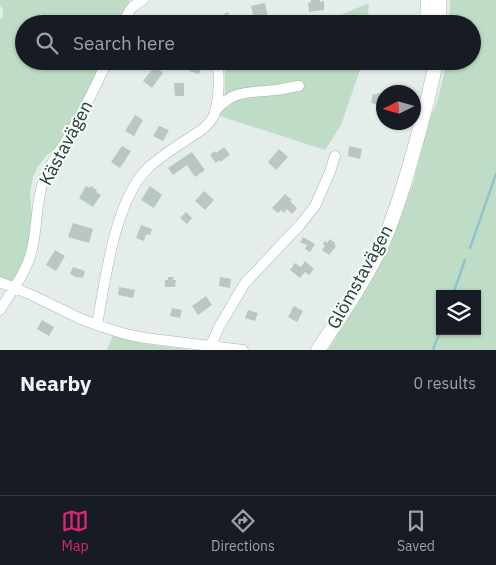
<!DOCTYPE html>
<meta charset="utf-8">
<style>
body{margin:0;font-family:"IBM Plex Sans",sans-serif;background:#242831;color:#f1f3f6}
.controls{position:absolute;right:15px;bottom:15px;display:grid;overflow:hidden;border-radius:0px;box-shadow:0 1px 4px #0004}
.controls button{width:45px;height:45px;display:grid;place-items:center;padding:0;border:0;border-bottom:1px solid #363941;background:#171b24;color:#f1f3f6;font:25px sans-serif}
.compass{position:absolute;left:376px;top:85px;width:45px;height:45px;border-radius:50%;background:#171b24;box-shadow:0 1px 4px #0004;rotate:265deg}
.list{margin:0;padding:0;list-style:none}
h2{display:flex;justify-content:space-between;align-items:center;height:65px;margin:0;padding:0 20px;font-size:21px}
h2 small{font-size:16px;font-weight:400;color:#9ea1a6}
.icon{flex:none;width:28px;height:28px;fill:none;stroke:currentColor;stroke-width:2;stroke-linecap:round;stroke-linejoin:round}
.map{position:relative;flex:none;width:496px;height:350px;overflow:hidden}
.search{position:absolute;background:#171b24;box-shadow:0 1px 4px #0004;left:15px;right:15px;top:15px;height:55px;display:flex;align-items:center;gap:12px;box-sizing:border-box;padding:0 18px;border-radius:28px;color:#9ea1a6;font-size:19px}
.sheet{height:145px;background:#171b24}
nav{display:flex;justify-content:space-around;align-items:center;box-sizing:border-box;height:70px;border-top:1px solid #363941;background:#171b24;font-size:14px;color:#9ea1a6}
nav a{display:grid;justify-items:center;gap:2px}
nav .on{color:#db2777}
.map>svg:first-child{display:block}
.green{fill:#bedcc6;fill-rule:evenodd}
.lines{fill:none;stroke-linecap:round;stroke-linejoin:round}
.stream{stroke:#8fc4ce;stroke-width:2.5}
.building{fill:#b9c7c2}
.street-casing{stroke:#a7b5b0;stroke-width:11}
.secondary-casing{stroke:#a3b8b1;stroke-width:15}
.street{stroke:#fff;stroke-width:10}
.secondary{stroke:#fff;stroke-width:14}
.labels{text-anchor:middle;stroke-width:4.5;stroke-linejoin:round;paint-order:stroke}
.street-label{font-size:18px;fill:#243d37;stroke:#f4f9f7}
</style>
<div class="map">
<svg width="496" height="350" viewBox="0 0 496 350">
<rect width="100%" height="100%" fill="#e4ede9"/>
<path class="green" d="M0 0H130L119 24H24V61H103L92 84 57 148 47 155 38 166 33 177 30 193 32 219 27 257 14 280 8 281 0 278V19L3 18V10L0 5Z
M450 0H496V350H328L366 290 390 244 413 184 430 118C439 101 443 80 446 61H472V24H449ZM440 294H477V331H440Z
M369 3 367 24H319Z
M230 61H363L341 125 325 150 220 116 225 94V63Z
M113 335 145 344 192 350H107Z"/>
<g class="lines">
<path class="stream" d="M470 248 496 174
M453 294 465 260
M433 350 440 331"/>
</g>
<path class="building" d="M311 0H320V2L324 1V10L309 12 308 3 311 2Z
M265 3 268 17 254 20 251 6Z
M228 12 231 18 234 16 238 22 235 24H223L220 17Z
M377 61H389V68L376 67Z
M191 64 201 67 199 74 189 71Z
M155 66 163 73 152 88 143 81Z
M174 83H184V96H175Z
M377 93 384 94V106L371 103 373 94 377 95Z
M135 115 143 120 134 136 125 131Z
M159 126 169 130 163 141 153 136Z
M122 146 131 151 120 168 111 162Z
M349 146 362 149 360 159 348 156Z
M224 147 230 155 220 162 219 160 216 163 210 155 215 151 216 153Z
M279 149 288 157 276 170 268 162Z
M192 152 205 170 195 177 187 165 173 175 168 168Z
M86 186 89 188 91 186 97 190 96 192 101 195 93 207 79 198Z
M150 186 162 195 154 208 141 200Z
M204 191 214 200 205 210 195 201Z
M285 194 292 200 290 201 297 208 292 214 287 209 284 213 281 210 278 213 272 208Z
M186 212 192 218 187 224 180 218Z
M73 223 93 229 89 243 68 237Z
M141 225 152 229 150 235 146 234 144 241 136 238Z
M303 237 315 244 310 252 305 249 307 245 300 242Z
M330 239 335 243 334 244 336 246 329 255 322 250 325 246 323 244 325 241 327 243Z
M55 250 65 256 56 271 46 265Z
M305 261 314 269 309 275 305 272 300 278 290 270 295 263 301 267Z
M73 267 85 271 83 278 79 277 78 278 70 274Z
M168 277H174L173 280H176L175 287H165V280H168Z
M220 277 231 279 230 288 219 286Z
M119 287 135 290 133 298 118 295Z
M206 296 212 305 198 315 192 306Z
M294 306 303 311 297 322 288 317Z
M172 308 182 310 180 318 170 316Z
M248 310 258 313 255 321 245 318Z
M42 320 54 327 49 336 37 329Z"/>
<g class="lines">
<defs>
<path id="street" d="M123 24C129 11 130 7 143 0
M215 111C233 89 250 93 276 90 284 89 291 87 299 86
M0 282 34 296 81 319 97 325 125 334 145 338 243 350
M0 310C10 293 26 273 31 253 38 229 35 203 44 179 50 163 61 150 69 136 83 111 96 87 107 61
M97 325C105 281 115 199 148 168 164 153 186 141 204 128 208 124 212 120 214 115 219 101 220 75 217 61
M211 345 219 327 245 283 300 225 315 206 330 172 335 156"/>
<path id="secondary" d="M439 0V24
M427 24 428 0
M318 350C342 314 367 278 385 238 399 204 409 168 419 132 425 108 432 85 436 61"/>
</defs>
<use href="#street" class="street-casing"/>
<use href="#secondary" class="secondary-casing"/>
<use href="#street" class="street"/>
<use href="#secondary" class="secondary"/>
</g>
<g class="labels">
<g class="street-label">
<text transform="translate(66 143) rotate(-62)" y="6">Kästavägen</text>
<text transform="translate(360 277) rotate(-61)" y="6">Glömstavägen</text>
</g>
</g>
</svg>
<div class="controls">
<button><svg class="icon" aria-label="layers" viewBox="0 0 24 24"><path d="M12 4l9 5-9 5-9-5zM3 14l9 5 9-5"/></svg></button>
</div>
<svg class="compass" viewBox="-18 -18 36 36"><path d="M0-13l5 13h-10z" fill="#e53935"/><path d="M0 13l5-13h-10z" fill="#9ea1a6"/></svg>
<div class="search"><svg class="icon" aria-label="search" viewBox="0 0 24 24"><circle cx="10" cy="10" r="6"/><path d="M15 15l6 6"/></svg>Search here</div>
</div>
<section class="sheet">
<h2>Nearby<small>0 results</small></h2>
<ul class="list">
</ul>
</section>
<nav>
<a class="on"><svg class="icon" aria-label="map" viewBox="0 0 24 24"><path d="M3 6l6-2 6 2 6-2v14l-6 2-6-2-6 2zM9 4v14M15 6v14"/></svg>Map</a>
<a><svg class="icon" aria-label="directions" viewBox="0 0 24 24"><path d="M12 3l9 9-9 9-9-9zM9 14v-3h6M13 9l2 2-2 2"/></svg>Directions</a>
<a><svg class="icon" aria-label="saved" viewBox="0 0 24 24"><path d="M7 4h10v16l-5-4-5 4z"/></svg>Saved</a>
</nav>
